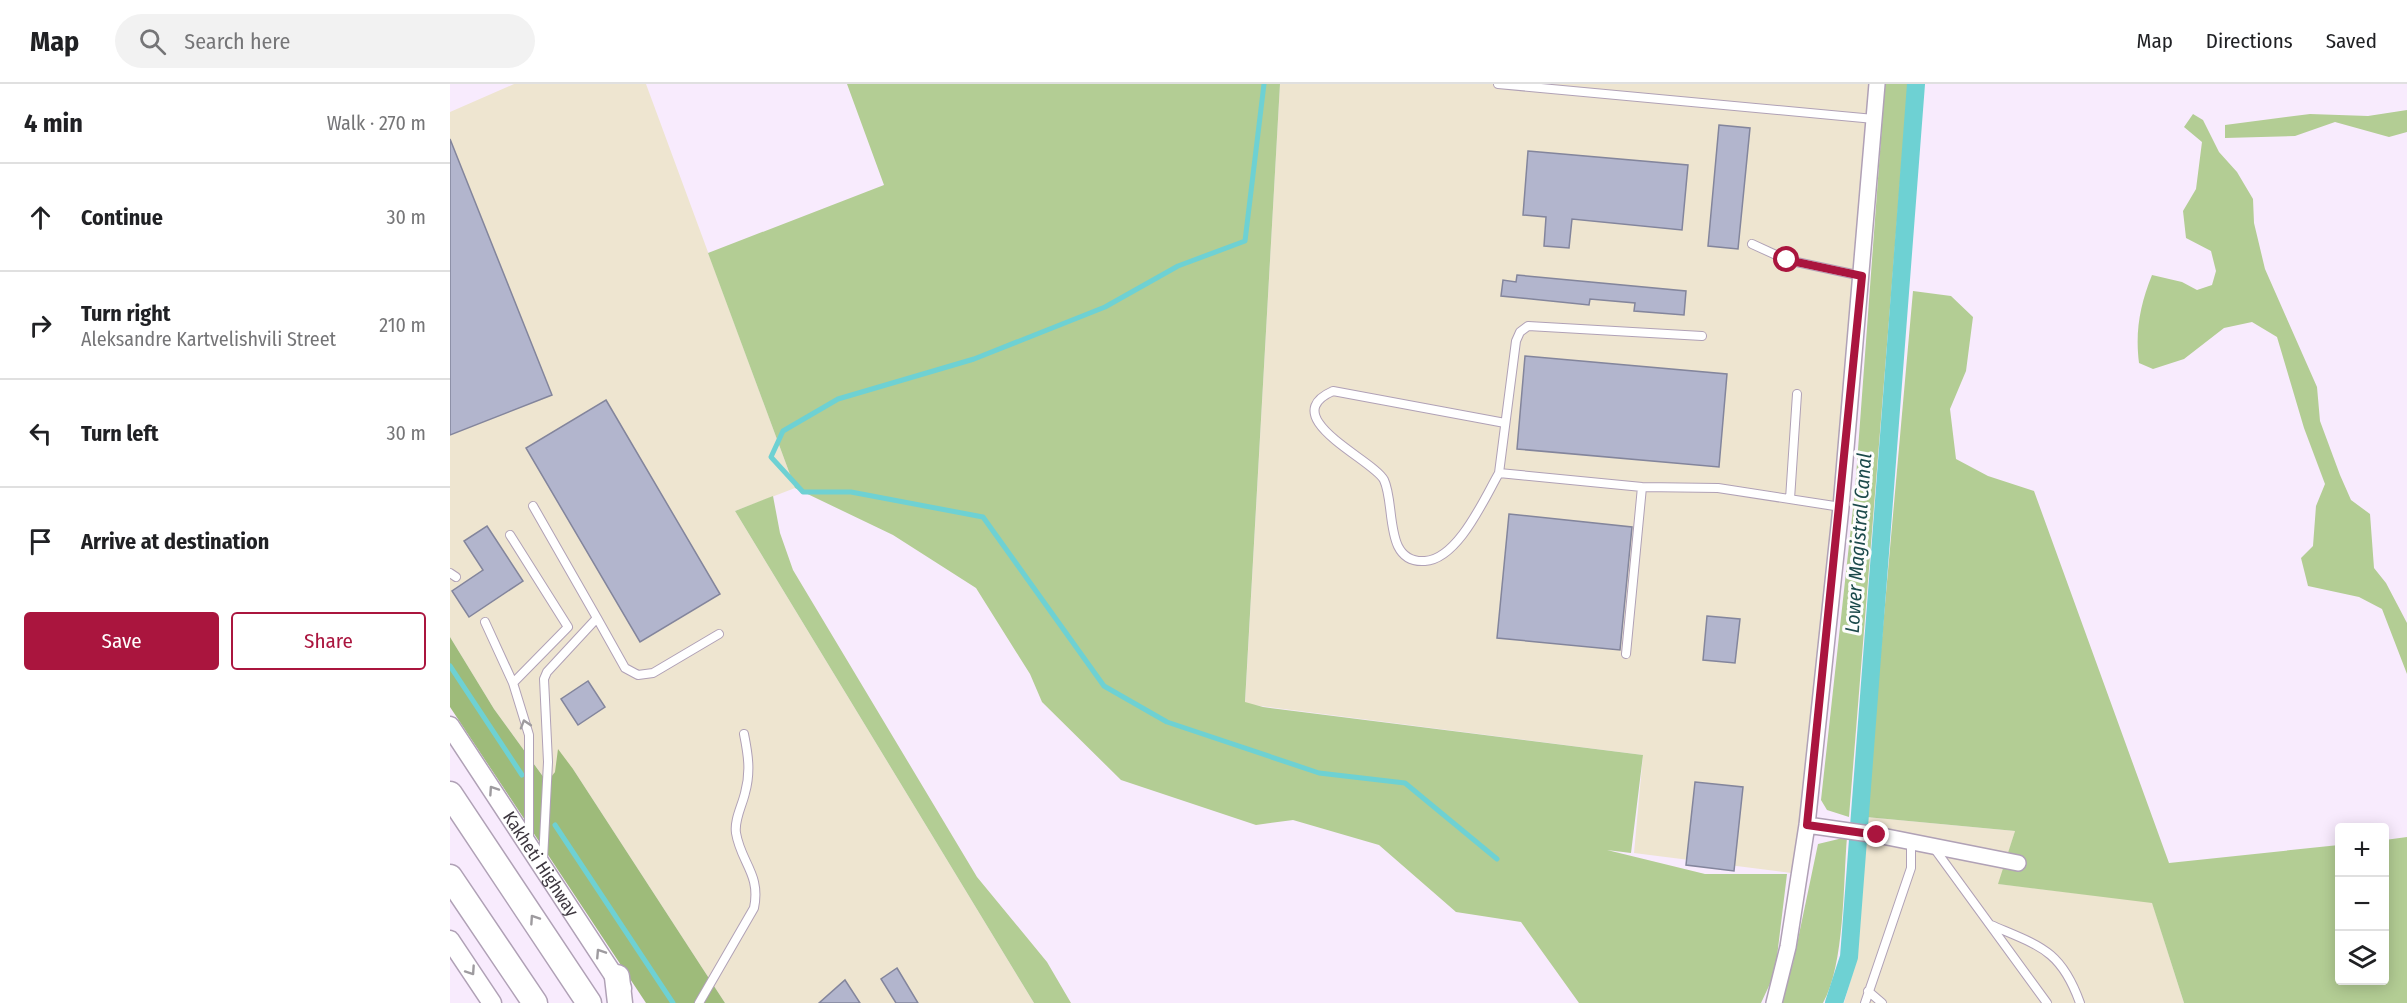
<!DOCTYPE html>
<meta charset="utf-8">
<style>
body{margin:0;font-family:"Fira Sans Condensed",sans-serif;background:#f2f2f2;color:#202124}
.controls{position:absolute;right:18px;bottom:18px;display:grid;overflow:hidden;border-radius:6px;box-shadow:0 3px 15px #0003}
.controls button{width:54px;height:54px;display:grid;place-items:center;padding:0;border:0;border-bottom:2px solid #e0e0e0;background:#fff;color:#202124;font:30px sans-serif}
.stop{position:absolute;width:18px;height:18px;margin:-14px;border:4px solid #aa153e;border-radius:50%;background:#fff}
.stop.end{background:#aa153e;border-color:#fff;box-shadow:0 2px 6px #0008}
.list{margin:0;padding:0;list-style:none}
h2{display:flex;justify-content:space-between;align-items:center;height:78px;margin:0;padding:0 24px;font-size:26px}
h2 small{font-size:20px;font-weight:400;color:#757577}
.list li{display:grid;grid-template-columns:39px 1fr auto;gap:18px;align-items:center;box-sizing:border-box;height:108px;padding:0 24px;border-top:2px solid #e0e0e0}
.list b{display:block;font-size:22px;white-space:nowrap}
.list p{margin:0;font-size:20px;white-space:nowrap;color:#757577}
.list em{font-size:20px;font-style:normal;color:#757577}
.actions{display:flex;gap:12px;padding:18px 24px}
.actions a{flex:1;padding:14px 0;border:2px solid #aa153e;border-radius:6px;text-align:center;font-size:21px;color:#aa153e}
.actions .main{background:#aa153e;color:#fff}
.icon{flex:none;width:33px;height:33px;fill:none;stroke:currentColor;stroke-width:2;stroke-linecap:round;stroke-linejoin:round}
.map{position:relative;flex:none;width:1957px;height:919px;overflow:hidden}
header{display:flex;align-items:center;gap:36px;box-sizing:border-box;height:84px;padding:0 30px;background:#fff;border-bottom:2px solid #e0e0e0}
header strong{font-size:28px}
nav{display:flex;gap:33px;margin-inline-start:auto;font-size:21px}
.search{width:420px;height:54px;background:#f2f2f2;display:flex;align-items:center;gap:15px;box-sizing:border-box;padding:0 21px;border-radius:33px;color:#757577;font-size:22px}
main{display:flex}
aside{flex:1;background:#fff}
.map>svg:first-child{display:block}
.industrial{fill:#eee5d0}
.green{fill:#b3cd94}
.forest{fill:#9ebb7a}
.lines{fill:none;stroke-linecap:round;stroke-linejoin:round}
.stream{stroke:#6ed1d3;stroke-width:5}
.canal{stroke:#6ed1d3;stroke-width:18}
.building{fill:#b2b5cd;stroke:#83859c;stroke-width:1.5}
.service-casing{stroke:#b0a1b6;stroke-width:10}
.minor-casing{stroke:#b0a1b6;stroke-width:18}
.tertiary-casing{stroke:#b0a1b6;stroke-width:21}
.trunk-casing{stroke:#b0a1b6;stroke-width:27}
.service{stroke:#fff;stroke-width:8}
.minor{stroke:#fff;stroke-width:15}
.tertiary{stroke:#fff;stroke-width:18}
.trunk{stroke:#fff;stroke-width:24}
.oneway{stroke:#9e9b9f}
.route{stroke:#aa153e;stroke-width:8}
.labels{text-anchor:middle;stroke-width:6;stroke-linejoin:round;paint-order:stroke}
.street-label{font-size:18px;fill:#3d373f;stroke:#fdfdfd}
.water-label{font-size:20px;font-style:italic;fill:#1c4a4b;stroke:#fdfdfd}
</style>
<header>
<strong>Map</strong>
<div class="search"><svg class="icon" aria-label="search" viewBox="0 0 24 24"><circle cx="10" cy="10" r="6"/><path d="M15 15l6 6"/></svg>Search here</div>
<nav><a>Map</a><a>Directions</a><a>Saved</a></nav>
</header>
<main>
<aside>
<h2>4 min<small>Walk · 270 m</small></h2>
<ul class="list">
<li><svg class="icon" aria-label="ahead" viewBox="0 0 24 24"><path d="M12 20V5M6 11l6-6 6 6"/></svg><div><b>Continue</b></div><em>30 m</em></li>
<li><svg class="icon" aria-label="right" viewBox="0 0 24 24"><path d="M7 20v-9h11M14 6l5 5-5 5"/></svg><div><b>Turn right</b><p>Aleksandre Kartvelishvili Street</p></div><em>210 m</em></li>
<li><svg class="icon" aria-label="left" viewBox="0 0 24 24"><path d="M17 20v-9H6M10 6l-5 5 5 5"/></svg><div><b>Turn left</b></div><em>30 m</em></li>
<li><svg class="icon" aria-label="arrive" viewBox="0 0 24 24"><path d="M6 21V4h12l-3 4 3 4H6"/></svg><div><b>Arrive at destination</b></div></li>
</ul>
<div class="actions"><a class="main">Save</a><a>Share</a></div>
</aside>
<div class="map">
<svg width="1957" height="919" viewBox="0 0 1957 919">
<rect width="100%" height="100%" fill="#f8ebfd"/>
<path class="industrial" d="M64 0H196L345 404 285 427 584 919H275L123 685 105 688 98 699 44 625 0 553V28Z
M830 0H1427L1349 790 1184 769 1193 671 795 620Z
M1416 733 1565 747 1549 800 1702 818 1734 919H1394L1405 881Z"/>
<path class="green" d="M397 0H830L795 618 813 623 1193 671 1181 769 1157 766 1255 790H1337L1325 889 1311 919H1129L1071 838 1006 828 929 761 843 736 806 741 671 696 592 618 580 590 526 504 443 451 345 404 258 169 434 101Z
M1435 0H1458L1399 733 1377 726 1371 716 1405 406Z
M1957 26V48L1939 53 1885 38 1845 52 1775 54V41L1860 30 1918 32Z
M1743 30 1753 36 1769 68 1787 88 1803 115 1804 139 1815 185 1867 303 1870 337 1890 391 1901 416 1920 430 1924 484 1936 499 1957 539V590L1932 525 1909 513 1858 502 1851 474 1863 462 1866 422 1875 400 1854 344 1827 253 1802 238 1774 244 1734 275 1703 285 1689 279C1685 247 1690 221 1702 191L1732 198 1747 206 1762 201 1766 187 1761 167 1736 154 1733 127 1746 105 1752 58 1734 43Z
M1463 207 1501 212 1523 233 1516 287 1500 325 1506 375 1538 392 1584 407 1719 779 1889 761 1890 896H1934L1935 756 1957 753V919H1734L1702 819 1548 800 1565 747 1416 733Z
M323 412 330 449 343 486 527 793 597 878 621 919H584L285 427Z
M1397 753C1393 799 1395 880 1373 919H1330L1343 879 1368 760Z"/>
<path class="forest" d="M0 553 44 625 97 698 105 688 108 665 123 685 275 919H196L0 623Z"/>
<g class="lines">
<path class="stream" d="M814 0 795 157 728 182 655 223 524 275 388 315 333 347 321 373 353 408H401L533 433 654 602 717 638 869 689 955 699 1047 775
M0 582 72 691
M105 741 223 919"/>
<path class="canal" d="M1384 919 1399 873 1466 0"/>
</g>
<path class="building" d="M1269 41 1300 44 1288 165 1258 162Z
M0 55 102 311 0 351Z
M1078 67 1238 81 1232 146 1122 135 1119 164 1094 162 1096 133 1073 131Z
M1067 191 1236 207 1234 231 1184 227 1185 219 1140 215 1139 221 1051 212 1053 196 1066 198Z
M1075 272 1277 290 1269 383 1067 365Z
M156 316 270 510 190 558 76 364Z
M1059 430 1182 443 1170 566 1047 554Z
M37 442 73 497 19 533 2 507 33 486 14 457Z
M1257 532 1290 535 1285 579 1253 576Z
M138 597 155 623 128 641 111 615Z
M1245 698 1293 703 1284 787 1236 781Z
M447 884 468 919H446L431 895Z
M395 896 410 919H369Z"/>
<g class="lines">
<defs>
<path id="service" d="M1048 0 1424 35
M1302 160 1337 176 1412 192
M1252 252 1078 242 1070 248 1066 257 1049 389 1192 403 1268 404 1391 423
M1049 389C1034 415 1008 475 975 477 933 480 946 421 934 396 924 376 824 333 883 307L1055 339
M1340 415 1347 310
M83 422 147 534
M60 451 118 543 63 599
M0 489 6 493
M35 538 63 599 79 651V757
M1176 570 1192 403
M1484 764 1597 919
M93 776 98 678 94 595 97 588 147 534 175 584 188 591 203 589 269 550
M1541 841C1590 862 1611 866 1630 919
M1418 907 1432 919
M249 919 304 824C311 790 291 779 286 749 284 736 292 722 295 709 301 688 298 670 294 650
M1415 919 1461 784V758"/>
<path id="minor" d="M1357 741 1427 751 1568 779
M1324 919 1338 863 1357 741 1391 423 1427 0"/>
<g id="tertiary">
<path id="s1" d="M0 642 172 904"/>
<path d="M0 856 42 919"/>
</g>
<path id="trunk" d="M0 710 139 919
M0 793 85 919
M167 893 170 919"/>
</defs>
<use href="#service" class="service-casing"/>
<use href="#minor" class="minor-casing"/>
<use href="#tertiary" class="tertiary-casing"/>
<use href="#trunk" class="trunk-casing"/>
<use href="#service" class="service"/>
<use href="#minor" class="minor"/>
<use href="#tertiary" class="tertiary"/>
<use href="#trunk" class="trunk"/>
</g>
<defs><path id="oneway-chevron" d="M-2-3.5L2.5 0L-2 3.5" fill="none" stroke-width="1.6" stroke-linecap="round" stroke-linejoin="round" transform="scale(1.5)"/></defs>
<g class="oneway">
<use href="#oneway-chevron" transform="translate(75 640) rotate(-107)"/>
<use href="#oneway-chevron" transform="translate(43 706) rotate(-124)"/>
<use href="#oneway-chevron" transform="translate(84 835) rotate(-124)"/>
<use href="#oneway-chevron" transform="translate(150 869) rotate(-123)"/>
<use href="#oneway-chevron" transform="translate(21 887) rotate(56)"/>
</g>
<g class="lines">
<path class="route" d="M1337 176 1412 192 1357 741 1427 751"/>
</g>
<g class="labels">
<g class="street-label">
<text dy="6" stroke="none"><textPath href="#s1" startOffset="165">Kakheti Highway</textPath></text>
</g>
<g class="water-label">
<text transform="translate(1408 459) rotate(-86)" y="7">Lower Magistral Canal</text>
</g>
</g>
</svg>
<div class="controls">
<button>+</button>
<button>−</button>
<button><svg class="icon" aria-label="layers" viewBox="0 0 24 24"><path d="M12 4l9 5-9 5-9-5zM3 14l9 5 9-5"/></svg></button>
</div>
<div class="stop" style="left:1337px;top:176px"></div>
<div class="stop end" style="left:1427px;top:751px"></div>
</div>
</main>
